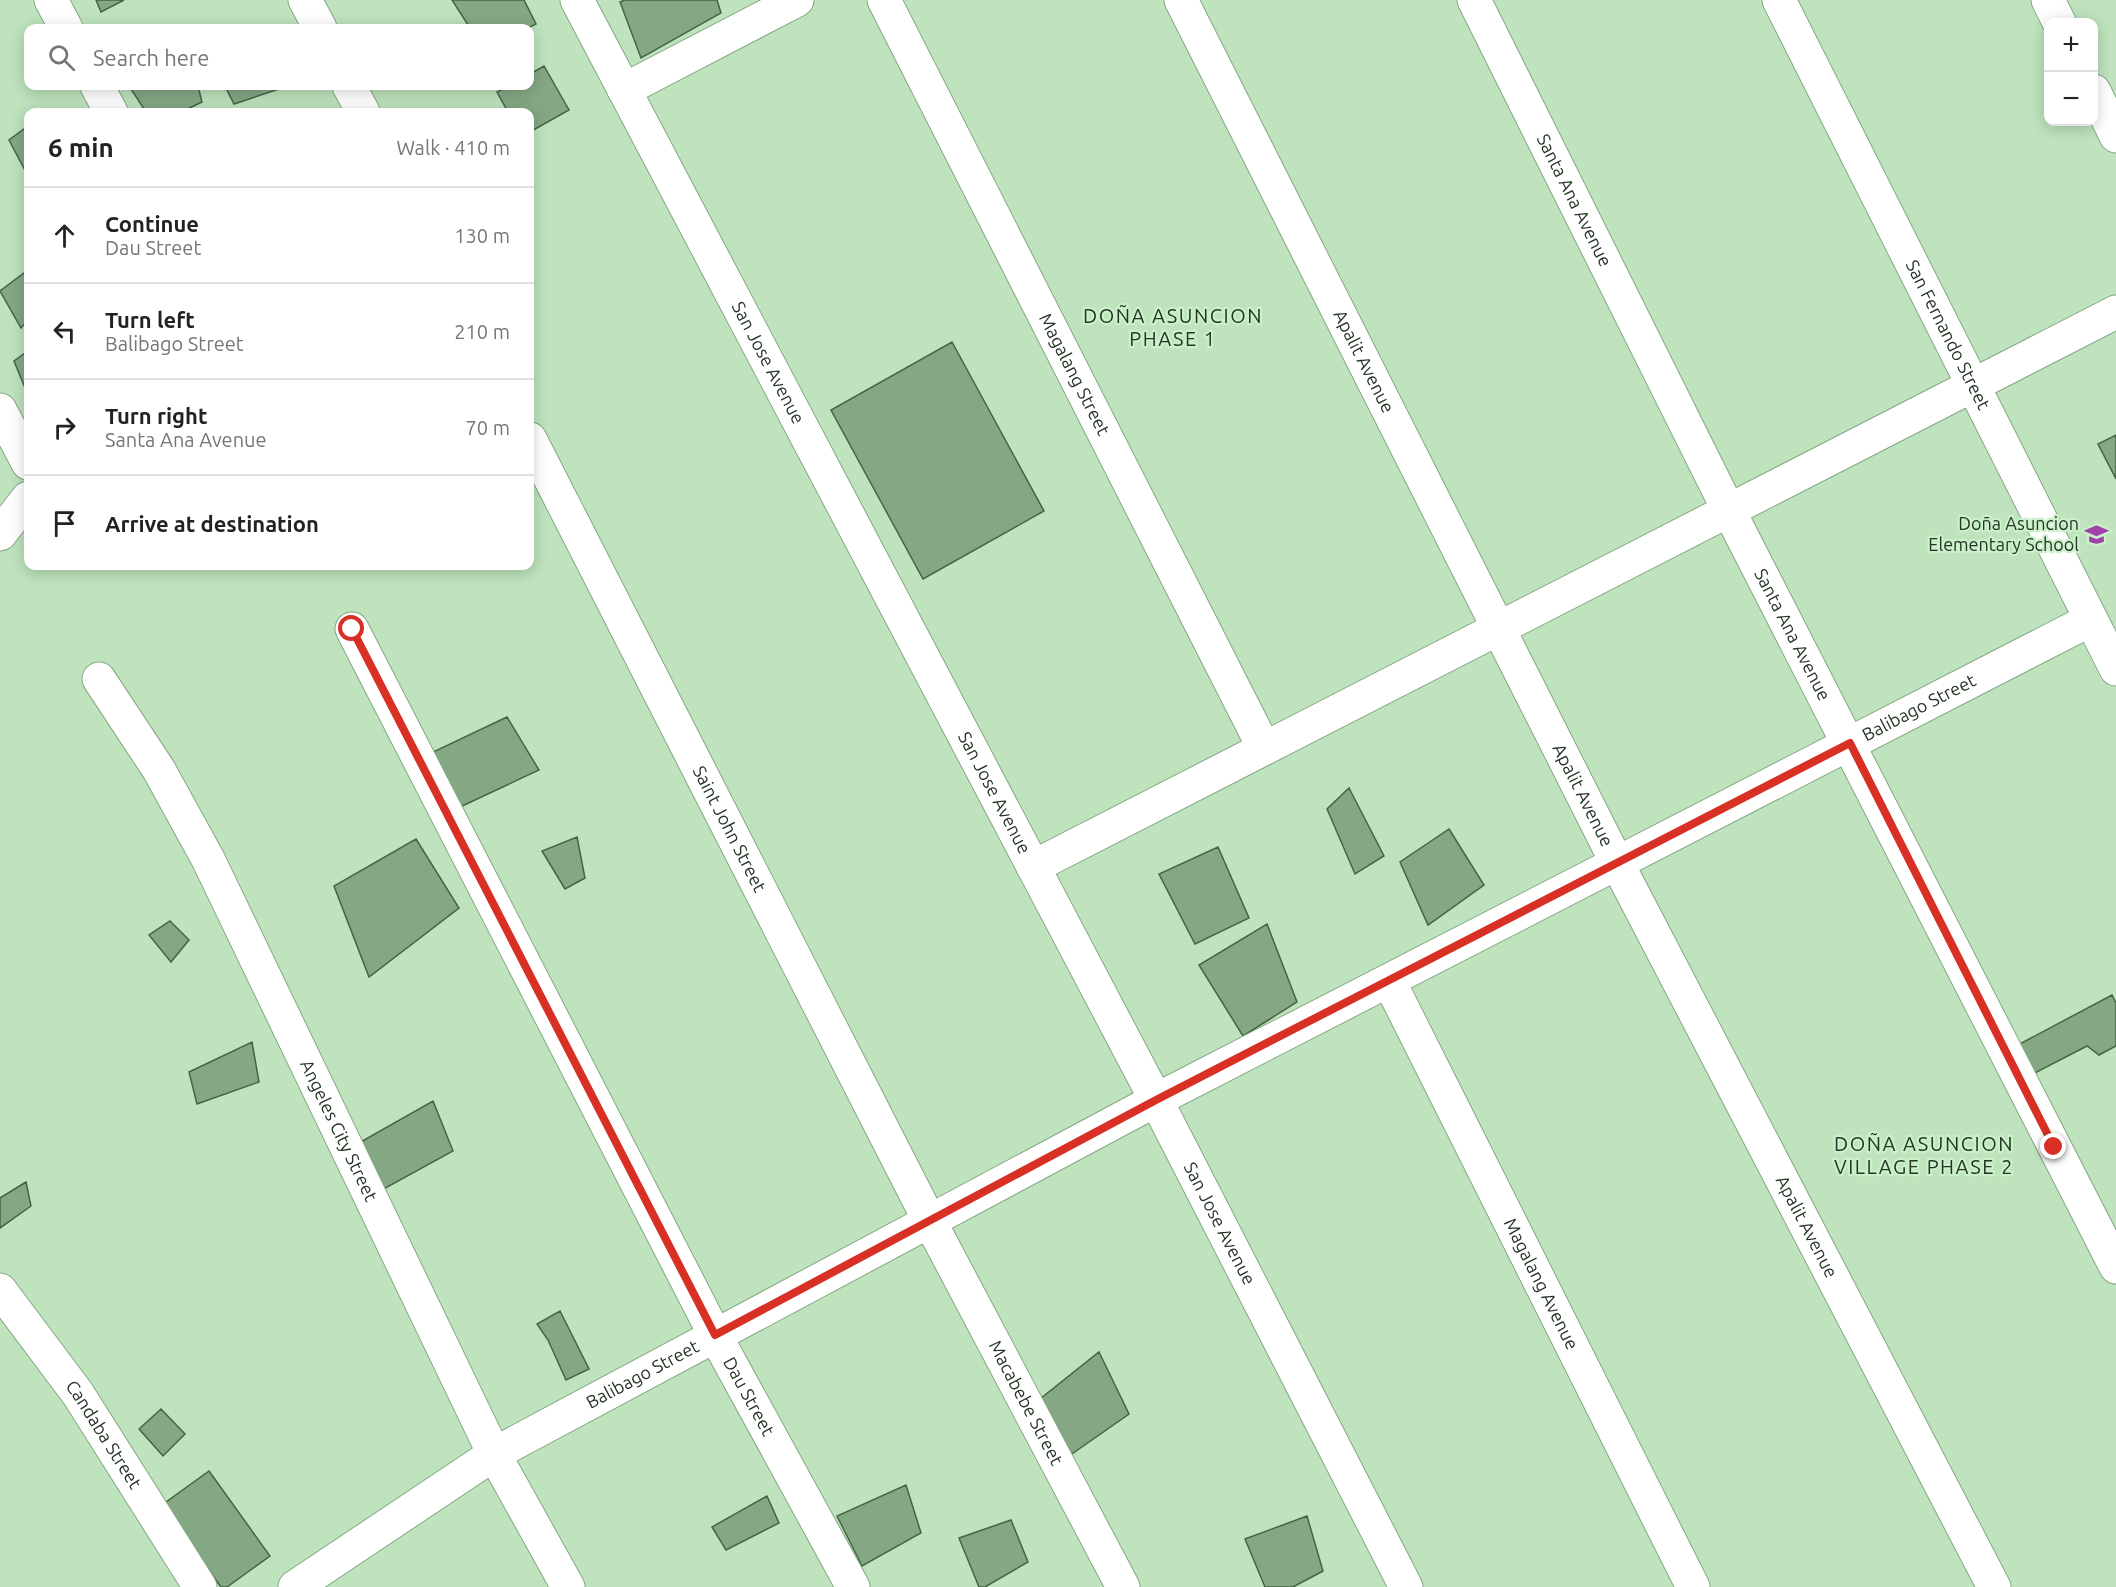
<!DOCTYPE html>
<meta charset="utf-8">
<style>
body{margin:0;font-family:Ubuntu,sans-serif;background:#f2f2f2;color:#222}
.controls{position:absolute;right:18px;top:18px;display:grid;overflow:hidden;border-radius:12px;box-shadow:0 3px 15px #0003}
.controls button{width:54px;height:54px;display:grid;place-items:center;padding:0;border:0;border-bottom:2px solid #e0e0e0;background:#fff;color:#222;font:30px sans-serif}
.stop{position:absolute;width:18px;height:18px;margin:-14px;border:4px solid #d93025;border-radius:50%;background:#fff}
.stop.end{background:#d93025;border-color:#fff;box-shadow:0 2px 6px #0008}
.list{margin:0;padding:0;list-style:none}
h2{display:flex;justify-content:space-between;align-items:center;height:78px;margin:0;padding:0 24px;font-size:26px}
h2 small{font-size:20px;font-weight:400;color:#767676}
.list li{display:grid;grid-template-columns:39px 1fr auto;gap:18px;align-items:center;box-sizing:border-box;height:96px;padding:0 24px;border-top:2px solid #e0e0e0}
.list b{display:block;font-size:22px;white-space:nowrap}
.list p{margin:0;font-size:20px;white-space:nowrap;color:#767676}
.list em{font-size:20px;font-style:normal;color:#767676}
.icon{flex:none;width:33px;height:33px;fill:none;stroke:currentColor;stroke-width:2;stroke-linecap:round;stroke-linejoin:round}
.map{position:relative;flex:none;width:2116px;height:1587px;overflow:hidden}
.search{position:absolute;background:#fff;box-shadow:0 3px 15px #0003;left:24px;top:24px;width:510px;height:66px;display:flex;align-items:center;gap:15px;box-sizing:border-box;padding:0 21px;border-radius:12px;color:#767676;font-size:22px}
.panel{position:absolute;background:#fff;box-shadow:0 3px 15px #0003;left:24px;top:108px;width:510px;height:462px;border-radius:12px}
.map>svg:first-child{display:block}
.building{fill:#85a884;stroke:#446544;stroke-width:1.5}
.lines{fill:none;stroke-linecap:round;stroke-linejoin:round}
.minor-casing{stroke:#85a884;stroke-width:35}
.minor{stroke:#fff;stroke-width:33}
.route{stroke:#d93025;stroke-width:8}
.labels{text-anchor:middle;stroke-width:4.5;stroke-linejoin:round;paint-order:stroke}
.street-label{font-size:18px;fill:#263526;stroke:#cbf1ca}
.poi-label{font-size:18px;fill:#263526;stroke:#cbf1ca;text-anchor:end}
.neighbourhood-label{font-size:20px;letter-spacing:1.5px;fill:#263526;stroke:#cbf1ca}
</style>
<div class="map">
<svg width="2116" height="1587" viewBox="0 0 2116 1587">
<rect width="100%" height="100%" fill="#bee3bd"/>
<path class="building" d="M96 0H124L101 12Z
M452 0H524L536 24 528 28H470Z
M625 0H717L721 13 641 58 620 2Z
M544 66 569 110 530 132V112H508L497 92 509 86H530V74Z
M129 86H198L202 102 181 112H146Z
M225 86H288L234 104Z
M28 126V176L9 140Z
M28 270V320L21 328 0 291Z
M952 342 1044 511 923 579 831 410Z
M28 351V395L14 361Z
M2116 435V479L2098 444Z
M507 717 539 770 458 808 433 752Z
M1349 788 1384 856 1355 874 1327 809Z
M1449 829 1484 885 1428 925 1400 862Z
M577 837 585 878 565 889 542 851Z
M416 839 459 908 369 977 334 886Z
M1218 847 1249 918 1195 944 1159 874Z
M170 921 189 940 171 962 149 935Z
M1267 924 1297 1002 1243 1036 1199 965Z
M2112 995 2116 1003V1046L2099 1055 2087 1046 2031 1075 2016 1046Z
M252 1042 259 1082 197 1104 189 1072Z
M433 1101 453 1151 380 1191 357 1144Z
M26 1182 31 1206 0 1228V1198Z
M560 1311 589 1369 566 1380 548 1340 537 1324Z
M1099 1352 1129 1414 1069 1456 1040 1399Z
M161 1409 185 1434 163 1456 139 1429Z
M209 1471 270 1556 227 1587H221L162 1505Z
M906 1485 921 1533 862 1566 837 1516Z
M767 1496 779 1523 726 1550 712 1527Z
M1307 1516 1323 1571 1293 1587H1265L1245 1539Z
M1011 1520 1028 1562 985 1587H979L959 1538Z"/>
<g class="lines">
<defs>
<g id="minor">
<path d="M51 0 66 28"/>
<path d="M305 0 320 28"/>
<path id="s1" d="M577 0 1156 1100 1406 1587"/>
<path id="s2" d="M884 0 1264 748"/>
<path id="s3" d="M1181 0 1617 863 1994 1587"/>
<path id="s4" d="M1474 0 1729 511 2116 1267"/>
<path id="s5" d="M1779 0 2116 669"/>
<path d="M2048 0 2059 22"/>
<path d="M97 86 111 112"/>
<path d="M349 86 363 112"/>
<path d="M624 90 797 0"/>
<path d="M2094 91 2116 136"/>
<path d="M0 410 28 463"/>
<path id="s6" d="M530 439 929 1220 1123 1587"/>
<path d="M0 534 28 498"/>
<path id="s7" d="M352 629 715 1335 853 1587"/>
<path id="s8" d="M99 679 159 770 208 859 494 1454 568 1587"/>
<path d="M1033 867 2116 312"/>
<path id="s9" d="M1389 981 1693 1587"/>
<path id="s10" d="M0 1290 78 1394 200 1587"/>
<path id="s11" d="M295 1587 494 1454 1156 1100 2090 620"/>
</g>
</defs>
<use href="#minor" class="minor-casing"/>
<use href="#minor" class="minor"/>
</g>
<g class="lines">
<path class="route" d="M352 629 715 1335 1156 1100 1850 743 2054 1147"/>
</g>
<defs>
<symbol id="school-bare" viewBox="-9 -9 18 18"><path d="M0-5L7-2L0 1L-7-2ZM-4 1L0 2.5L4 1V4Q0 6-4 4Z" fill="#a040a8" stroke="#cbf1ca" stroke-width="2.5" paint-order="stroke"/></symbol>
</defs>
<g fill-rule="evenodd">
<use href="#school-bare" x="2080" y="518" width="33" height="33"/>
</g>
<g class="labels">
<g class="street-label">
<text dy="6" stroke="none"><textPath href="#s4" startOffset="224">Santa Ana Avenue</textPath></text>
<text dy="6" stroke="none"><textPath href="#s5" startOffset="375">San Fernando Street</textPath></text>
<text dy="6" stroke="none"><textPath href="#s1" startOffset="410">San Jose Avenue</textPath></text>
<text dy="6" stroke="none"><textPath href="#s3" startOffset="405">Apalit Avenue</textPath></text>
<text dy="6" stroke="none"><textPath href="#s2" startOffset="420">Magalang Street</textPath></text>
<text dy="6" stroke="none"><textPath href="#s4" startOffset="710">Santa Ana Avenue</textPath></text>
<text dy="6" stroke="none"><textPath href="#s11" startOffset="1848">Balibago Street</textPath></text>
<text dy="6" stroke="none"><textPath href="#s1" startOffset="896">San Jose Avenue</textPath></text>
<text dy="6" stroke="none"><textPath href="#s3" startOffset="891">Apalit Avenue</textPath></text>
<text dy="6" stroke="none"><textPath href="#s6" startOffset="438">Saint John Street</textPath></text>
<text dy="6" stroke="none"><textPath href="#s8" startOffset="512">Angeles City Street</textPath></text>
<text dy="6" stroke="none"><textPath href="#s1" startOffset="1382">San Jose Avenue</textPath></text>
<text dy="6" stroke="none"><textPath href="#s3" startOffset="1377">Apalit Avenue</textPath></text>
<text dy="6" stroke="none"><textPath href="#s9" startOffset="339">Magalang Avenue</textPath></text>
<text dy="6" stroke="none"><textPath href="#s11" startOffset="408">Balibago Street</textPath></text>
<text dy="6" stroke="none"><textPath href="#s7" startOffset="864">Dau Street</textPath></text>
<text dy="6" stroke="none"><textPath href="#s6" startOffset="1084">Macabebe Street</textPath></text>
<text dy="6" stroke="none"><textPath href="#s10" startOffset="178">Candaba Street</textPath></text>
</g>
<g class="poi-label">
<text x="2079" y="530">Doña Asuncion<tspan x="2079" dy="21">Elementary School</tspan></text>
</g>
<g class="neighbourhood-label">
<text x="1173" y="323">DOÑA ASUNCION<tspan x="1173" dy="23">PHASE 1</tspan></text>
<text x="1924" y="1151">DOÑA ASUNCION<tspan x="1924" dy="23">VILLAGE PHASE 2</tspan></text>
</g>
</g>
</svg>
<div class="controls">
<button>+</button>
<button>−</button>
</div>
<div class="stop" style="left:352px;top:629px"></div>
<div class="stop end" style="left:2054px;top:1147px"></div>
<div class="search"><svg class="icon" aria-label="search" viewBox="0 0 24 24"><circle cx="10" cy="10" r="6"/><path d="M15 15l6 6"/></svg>Search here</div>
<section class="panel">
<h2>6 min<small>Walk · 410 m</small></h2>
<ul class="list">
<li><svg class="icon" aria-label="ahead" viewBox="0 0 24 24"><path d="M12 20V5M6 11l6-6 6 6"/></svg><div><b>Continue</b><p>Dau Street</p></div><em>130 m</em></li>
<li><svg class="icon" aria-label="left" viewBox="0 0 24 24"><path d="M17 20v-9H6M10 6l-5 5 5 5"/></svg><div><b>Turn left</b><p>Balibago Street</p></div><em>210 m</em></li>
<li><svg class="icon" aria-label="right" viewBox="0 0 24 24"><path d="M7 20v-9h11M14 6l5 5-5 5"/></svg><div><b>Turn right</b><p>Santa Ana Avenue</p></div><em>70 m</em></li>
<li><svg class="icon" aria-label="arrive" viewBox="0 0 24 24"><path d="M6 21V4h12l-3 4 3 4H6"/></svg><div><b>Arrive at destination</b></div></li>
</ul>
</section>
</div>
